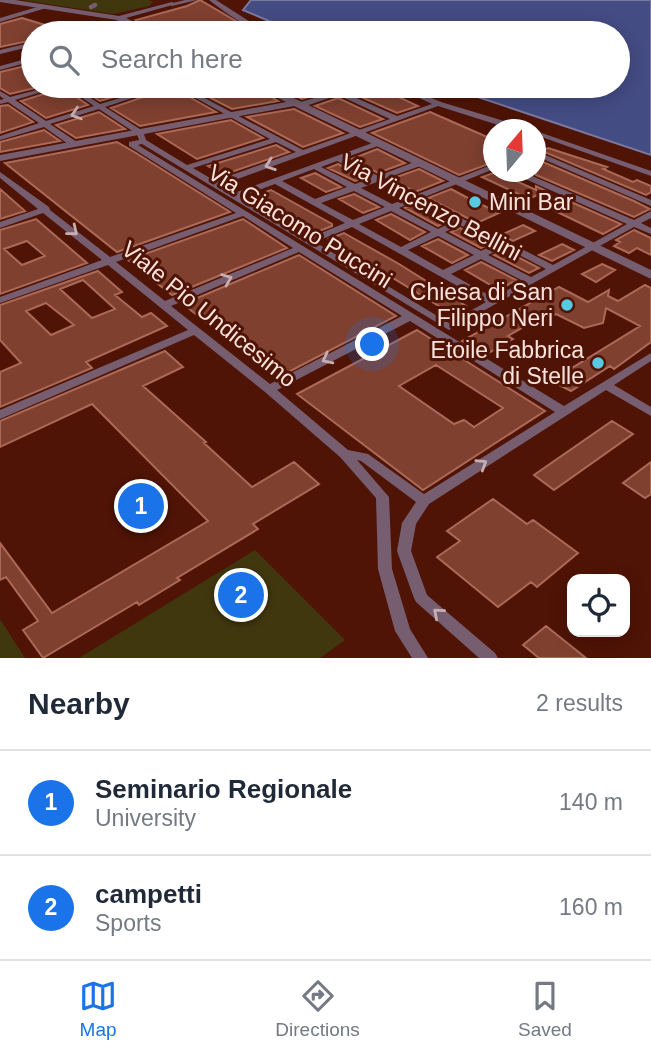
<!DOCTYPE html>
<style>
body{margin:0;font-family:Helvetica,sans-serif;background:#f2f2f3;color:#1f2937}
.controls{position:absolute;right:21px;bottom:21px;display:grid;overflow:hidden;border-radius:14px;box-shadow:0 4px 18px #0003}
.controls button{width:63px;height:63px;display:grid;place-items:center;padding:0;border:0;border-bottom:2px solid #e0e1e3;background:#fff;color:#1f2937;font:35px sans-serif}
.compass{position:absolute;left:483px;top:119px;width:63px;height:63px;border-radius:50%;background:#fff;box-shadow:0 4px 18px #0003;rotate:19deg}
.you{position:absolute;left:373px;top:345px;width:24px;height:24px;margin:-18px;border:5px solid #fff;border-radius:50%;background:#1a73e8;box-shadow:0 0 0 10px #1a73e833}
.badge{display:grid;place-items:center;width:46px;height:46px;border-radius:50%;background:#1a73e8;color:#fff;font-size:23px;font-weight:700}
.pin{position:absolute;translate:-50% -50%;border:4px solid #fff;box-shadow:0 2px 7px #0006}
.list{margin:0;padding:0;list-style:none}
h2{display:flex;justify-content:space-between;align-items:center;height:91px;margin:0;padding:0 28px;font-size:30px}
h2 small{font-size:23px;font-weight:400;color:#747a83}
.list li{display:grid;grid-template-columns:46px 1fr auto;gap:21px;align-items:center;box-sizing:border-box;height:105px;padding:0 28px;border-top:2px solid #e0e1e3}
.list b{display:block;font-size:26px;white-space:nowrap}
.list p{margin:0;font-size:23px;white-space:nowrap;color:#747a83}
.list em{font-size:23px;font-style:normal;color:#747a83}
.icon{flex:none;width:38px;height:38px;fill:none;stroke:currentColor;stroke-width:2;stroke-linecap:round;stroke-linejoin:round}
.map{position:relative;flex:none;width:651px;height:658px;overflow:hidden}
.search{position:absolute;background:#fff;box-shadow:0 4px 18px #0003;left:21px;right:21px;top:21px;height:77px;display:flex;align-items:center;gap:18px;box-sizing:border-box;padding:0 24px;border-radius:38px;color:#747a83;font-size:26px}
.sheet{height:301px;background:#fff}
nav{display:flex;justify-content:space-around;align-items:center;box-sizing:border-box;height:98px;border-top:2px solid #e0e1e3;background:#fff;font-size:19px;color:#747a83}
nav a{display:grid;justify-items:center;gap:4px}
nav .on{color:#1a73e8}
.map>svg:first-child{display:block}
.green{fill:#41370f}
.water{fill:#444c84;stroke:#7b799f;stroke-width:2}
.building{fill:#804030;stroke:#ac6957;stroke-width:2;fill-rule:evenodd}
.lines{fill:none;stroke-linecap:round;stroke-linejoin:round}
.pedestrian{stroke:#765e70;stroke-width:4.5}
.minor{fill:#765e70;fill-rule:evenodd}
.tertiary{fill:#765e70;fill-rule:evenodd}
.oneway{stroke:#c6aeb1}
.poi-dot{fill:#58c9e3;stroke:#4f1405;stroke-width:2.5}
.labels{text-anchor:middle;stroke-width:6;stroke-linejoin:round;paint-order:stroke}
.poi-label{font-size:23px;fill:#fbe3dd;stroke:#4f1405;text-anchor:end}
.street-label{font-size:23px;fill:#fbe3dd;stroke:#4f1405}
</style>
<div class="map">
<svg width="651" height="658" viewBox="0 0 651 658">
<rect width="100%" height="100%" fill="#4f1405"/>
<path class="green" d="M22 0H149L153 2 149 6 113 14Z
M255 550 345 640 320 658H79Z
M0 619 25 658H0Z"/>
<path class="water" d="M251 0H651V155L445 86H618V33H297L243 10Z"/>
<path class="building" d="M200 0 256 33H159L136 20 187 6Z
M22 18 62 30V33H33V40L0 47V24Z
M25 66 33 71V86H43L10 94 0 88V72Z
M76 86H115L124 94 100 101Z
M170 86 216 112 140 126 111 108 167 89Z
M187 86H253L278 101 232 109Z
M273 86H318L325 92 302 99Z
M367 86H375L418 106 397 113 352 93Z
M63 88 88 105 46 118 21 101Z
M338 98 383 119 360 127 315 106Z
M8 105 33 122 0 133V106Z
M294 109 343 133 303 147 247 117Z
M99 112 125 129 76 138 56 125Z
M430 112 494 140V162L459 175 372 133Z
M231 120 263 138 197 159 157 134Z
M44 130 60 141 0 152V142Z
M117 142 136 153 230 212 117 252 5 163Z
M276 145 289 152 223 175 208 166Z
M548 148 607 167 603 169 633 182 637 180 651 186V192L646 195 542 151Z
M377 149 405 163 378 173 352 159Z
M536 159 634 201 650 209 634 217 536 175Z
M338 164 364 178 355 181 328 168Z
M419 169 443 181 415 192 391 179Z
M496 172 536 190V186L546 191 529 199 482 177Z
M315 173 341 187 326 192 301 178Z
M0 189 25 211 0 219Z
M451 189 466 197 499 213 477 223 428 198Z
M271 190 332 224V226L317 232 257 195Z
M354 194 379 207 363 213 339 199Z
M571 202 621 224 603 234 553 210Z
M415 204 448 221 438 226 405 208Z
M391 214 425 232 410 240 376 220Z
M36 219 87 263 0 294V230ZM27 241 45 256 22 265 4 249Z
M243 219 287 248 172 295 128 260Z
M523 225 535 231 513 241 501 235Z
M460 228 490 243 481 248 451 232Z
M634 230 651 238V255L637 248 629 253 614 246 620 242 616 240Z
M344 233 399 264 466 306 452 314 329 239Z
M438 239 468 255 452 263 422 246Z
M562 244 574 250 552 261 539 255Z
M504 250 539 268 529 273 494 255Z
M299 255 396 316 277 378 183 304Z
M481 262 516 280 499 290 465 270Z
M602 264 615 270 596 282 582 274Z
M98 271 122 292 115 295 142 317 151 313 167 326 86 362 92 368 0 407V372L21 363 0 340V305ZM83 280 115 309 92 318 60 289ZM46 303 74 325 51 335 26 311Z
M645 285 651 288V342L614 369 610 366 571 391 551 381 640 326 606 308 603 323 584 328 556 314 541 323 536 320 508 336 513 339 485 355 462 341 559 287 588 302 609 290 608 296 618 301Z
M417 330 545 411 423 490 297 394ZM436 365 503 408 474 427 464 420 454 424 399 386Z
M165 351 183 367 143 386 206 442 204 443 252 487 294 462 319 484 253 524 258 529 177 578 180 580 139 605 137 602 43 658 23 630 38 621 6 577 0 580V543L52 613 208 521 92 404 0 447V421Z
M612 421 633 434 554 490 534 475Z
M651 462V494L645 498 623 483Z
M493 499 527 524 533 520 578 553 537 587 531 582 498 607 437 557 460 541 447 531Z
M546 626 586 658H539L523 645Z"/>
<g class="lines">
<path class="pedestrian" d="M91 7 95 5"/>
<path class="minor" d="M185 0H197L172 6 169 4Z
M209 0H216L252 23 276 33C253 34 226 13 209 0Z
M44 5 47 7 46 8 0 22V18Z
M126 18 129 20 128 21 84 33H75Z
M145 27 148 29 147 30 137 33H128Z
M33 42V46L0 54V50Z
M33 57V61L0 70V66Z
M52 86H62L15 100 46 121 94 106 65 86H72L100 104 130 95 117 86H124L136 93 158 86H167L166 87 105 107 143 131 146 140 187 165 270 139 174 86H182L303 150 390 119 338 95 303 107H297V103L332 93 320 86H328L339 91 355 86H364L345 93 397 116 432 104 394 86H402L441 102 527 128V130H514L438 106 221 185 234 193 378 141 382 143 381 145 344 158 378 176 417 161H423V165L384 179 415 195 494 164V169L422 198 553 265 627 224 514 174 513 172H523L634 220 651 211V218L641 223 651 228V234L634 227 449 330 142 144 138 145 564 406 651 353V361L614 385 651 407V416L606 390 429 504 416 524 411 551 427 595 495 653 498 658H479L416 602 414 598 397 551 402 523 416 502 361 461 357 460 389 497 392 569 410 629 428 658H412L395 631 378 569 376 498 340 457 265 392 194 335 0 419V410L188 330 108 265 0 303V297L102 260 43 213 0 228V222L38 209 0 178V172L49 207 50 210 110 257 236 213 129 146V142L139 140 137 134 99 109 50 124 77 142V146H71L44 127 0 140V136L39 123 8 102 0 104V100L4 99 0 96V91L10 97ZM276 142 296 152 215 181 193 168ZM337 161 371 178 355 184 321 167ZM314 169 347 187 315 199 282 181ZM377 182 408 198 392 204 361 188ZM275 184 345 223 309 238 240 197ZM354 191 385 207 353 220 321 203ZM415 201 454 221 438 229 399 208ZM391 211 431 232 401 247 359 224ZM243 216 293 248 165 301 116 262ZM460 225 496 243 481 251 445 232ZM352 227 486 302 449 323 315 242ZM438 236 474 255 443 270 408 250ZM504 247 546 269 531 277 488 255ZM299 252 402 316 270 384 171 306ZM481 259 523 281 494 298 451 274ZM410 321 555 412 424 494 368 454 348 450 277 390Z
M257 86H264L260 88Z
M536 131 651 171V176L536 135Z
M536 151 651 200V206L536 156Z"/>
<path class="tertiary" d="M0 0H15L119 16 172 2 176 4 126 18 157 33H147L117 20 0 2Z
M255 86H267L300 101 651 270V279L294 106 0 161V155L286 102Z"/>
</g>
<defs><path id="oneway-chevron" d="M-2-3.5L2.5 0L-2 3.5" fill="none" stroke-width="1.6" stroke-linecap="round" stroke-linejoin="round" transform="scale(1.75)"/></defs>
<g class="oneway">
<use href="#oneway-chevron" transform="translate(76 114) rotate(162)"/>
<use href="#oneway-chevron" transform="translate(270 165) rotate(160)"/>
<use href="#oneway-chevron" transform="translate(73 231) rotate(39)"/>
<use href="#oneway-chevron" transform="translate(227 279) rotate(-22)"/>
<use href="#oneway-chevron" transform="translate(327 359) rotate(153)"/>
<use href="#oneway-chevron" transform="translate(482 464) rotate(-32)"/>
<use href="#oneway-chevron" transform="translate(438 613) rotate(-139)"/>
</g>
<g class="poi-dot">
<circle cx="475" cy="202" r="7"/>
<circle cx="567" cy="305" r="7"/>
<circle cx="598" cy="363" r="7"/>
</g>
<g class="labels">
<g class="poi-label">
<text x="489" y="210" text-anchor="start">Mini Bar</text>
<text x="553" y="300">Chiesa di San<tspan x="553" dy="26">Filippo Neri</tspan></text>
<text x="584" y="358">Etoile Fabbrica<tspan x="584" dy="26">di Stelle</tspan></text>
</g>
<g class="street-label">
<text transform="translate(431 207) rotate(28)" y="8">Via Vincenzo Bellini</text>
<text transform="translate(300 226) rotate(32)" y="8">Via Giacomo Puccini</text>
<text transform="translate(209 314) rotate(39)" y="8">Viale Pio Undicesimo</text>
</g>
</g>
</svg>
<div class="controls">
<button><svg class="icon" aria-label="locate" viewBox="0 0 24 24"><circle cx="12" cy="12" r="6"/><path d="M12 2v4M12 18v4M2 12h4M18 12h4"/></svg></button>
</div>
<svg class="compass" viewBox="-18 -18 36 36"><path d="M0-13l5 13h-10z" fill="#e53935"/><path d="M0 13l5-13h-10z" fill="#747a83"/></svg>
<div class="you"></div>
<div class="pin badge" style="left:141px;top:506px">1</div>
<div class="pin badge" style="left:241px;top:595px">2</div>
<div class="search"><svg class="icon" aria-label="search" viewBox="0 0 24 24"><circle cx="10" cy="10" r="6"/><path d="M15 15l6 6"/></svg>Search here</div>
</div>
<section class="sheet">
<h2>Nearby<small>2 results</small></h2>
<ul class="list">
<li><span class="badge">1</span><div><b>Seminario Regionale</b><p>University</p></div><em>140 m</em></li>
<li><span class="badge">2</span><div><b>campetti</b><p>Sports</p></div><em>160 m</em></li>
</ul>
</section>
<nav>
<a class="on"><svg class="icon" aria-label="map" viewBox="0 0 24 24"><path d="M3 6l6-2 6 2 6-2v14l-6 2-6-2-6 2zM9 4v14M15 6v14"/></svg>Map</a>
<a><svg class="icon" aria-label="directions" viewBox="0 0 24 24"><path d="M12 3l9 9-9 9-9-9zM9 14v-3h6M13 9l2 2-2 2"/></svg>Directions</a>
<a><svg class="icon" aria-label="saved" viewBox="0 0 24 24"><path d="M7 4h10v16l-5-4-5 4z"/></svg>Saved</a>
</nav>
